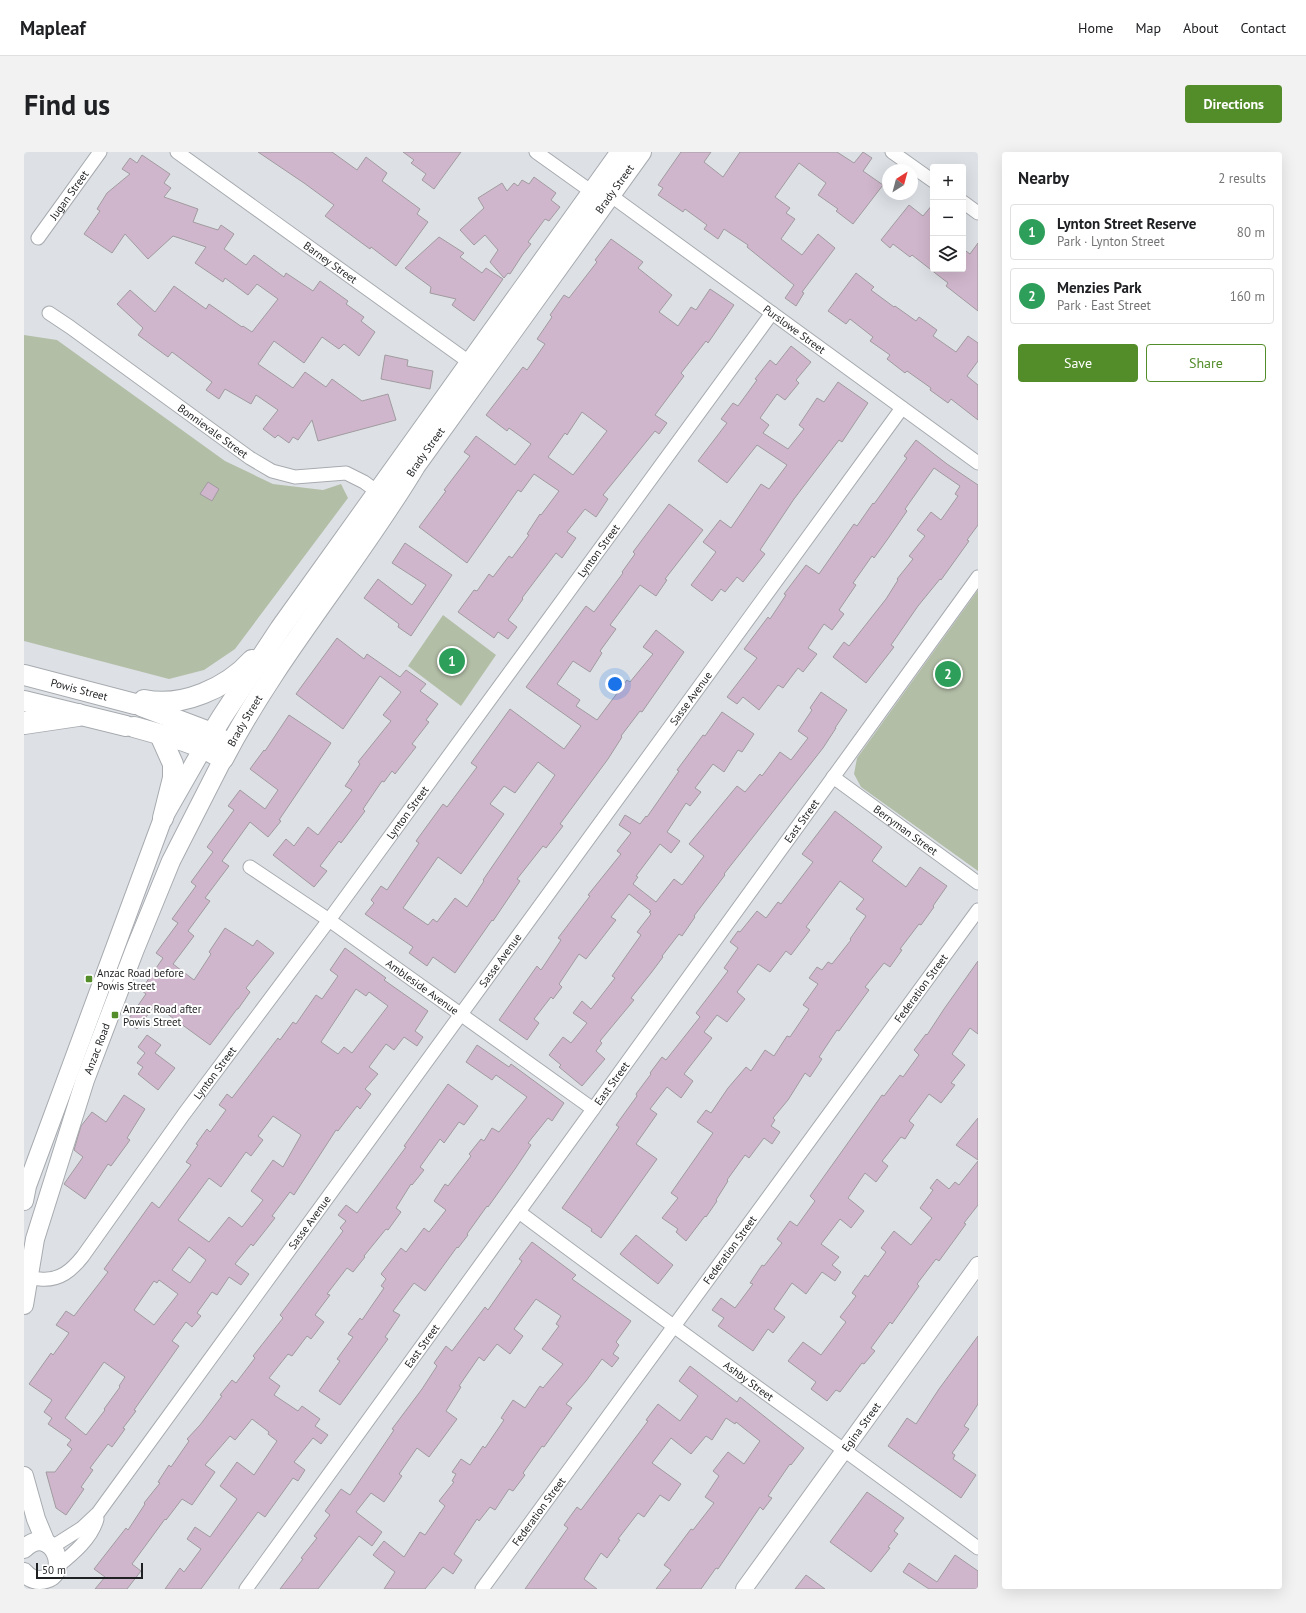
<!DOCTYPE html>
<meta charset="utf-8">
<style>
body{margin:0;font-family:"PT Sans",sans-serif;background:#f2f2f2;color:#202124}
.controls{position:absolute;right:12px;top:12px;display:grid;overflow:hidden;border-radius:4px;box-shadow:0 4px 16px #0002}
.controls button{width:36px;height:36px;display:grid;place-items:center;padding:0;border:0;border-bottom:1px solid #e0e0e0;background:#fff;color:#202124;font:20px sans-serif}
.compass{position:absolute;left:858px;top:12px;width:36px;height:36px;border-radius:50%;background:#fff;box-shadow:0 4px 16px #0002;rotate:36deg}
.scale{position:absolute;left:12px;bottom:10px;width:107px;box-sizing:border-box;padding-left:4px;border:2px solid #1f2022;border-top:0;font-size:11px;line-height:14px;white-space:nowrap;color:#1f2022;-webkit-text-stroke:3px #fff;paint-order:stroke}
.you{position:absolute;left:591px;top:532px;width:14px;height:14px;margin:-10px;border:3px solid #fff;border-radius:50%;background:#1a73e8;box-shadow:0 0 0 6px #1a73e833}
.badge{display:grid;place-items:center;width:26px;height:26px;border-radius:50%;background:#538d2a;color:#fff;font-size:13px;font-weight:700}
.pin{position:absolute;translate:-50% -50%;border:2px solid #fff;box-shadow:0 1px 4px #0006}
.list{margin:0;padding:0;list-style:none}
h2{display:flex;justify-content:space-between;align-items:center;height:52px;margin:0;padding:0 16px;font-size:17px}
h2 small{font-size:13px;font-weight:400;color:#757577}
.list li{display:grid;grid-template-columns:26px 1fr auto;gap:12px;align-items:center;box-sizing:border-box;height:56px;margin:0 8px 8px;padding:0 8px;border:1px solid #e0e0e0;border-radius:4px}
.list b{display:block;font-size:15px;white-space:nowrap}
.list p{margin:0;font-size:13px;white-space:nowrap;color:#757577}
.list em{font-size:13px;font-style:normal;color:#757577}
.actions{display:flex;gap:8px;padding:12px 16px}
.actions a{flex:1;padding:9px 0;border:1px solid #538d2a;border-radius:4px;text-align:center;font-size:14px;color:#538d2a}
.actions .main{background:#538d2a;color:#fff}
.icon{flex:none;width:22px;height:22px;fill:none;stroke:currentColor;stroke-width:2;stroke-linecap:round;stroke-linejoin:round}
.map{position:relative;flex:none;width:954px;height:1437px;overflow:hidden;border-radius:4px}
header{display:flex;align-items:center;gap:24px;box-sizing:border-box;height:56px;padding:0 20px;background:#fff;border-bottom:1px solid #e0e0e0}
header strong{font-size:19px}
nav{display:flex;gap:22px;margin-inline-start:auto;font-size:14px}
.intro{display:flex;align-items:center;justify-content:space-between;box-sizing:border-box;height:96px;padding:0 24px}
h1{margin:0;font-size:28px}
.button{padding:10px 18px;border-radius:4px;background:#538d2a;color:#fff;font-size:14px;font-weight:700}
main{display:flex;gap:24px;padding:0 24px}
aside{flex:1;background:#fff;border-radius:4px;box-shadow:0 4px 16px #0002}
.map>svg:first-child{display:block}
.green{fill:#b3bea7}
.building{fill:#d0b6cc;stroke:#a09b9f;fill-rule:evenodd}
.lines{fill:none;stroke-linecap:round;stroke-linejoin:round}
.minor-casing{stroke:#a7abaf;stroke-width:15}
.tertiary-casing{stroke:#a7abaf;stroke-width:18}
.secondary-casing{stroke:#a7abaf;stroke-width:20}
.primary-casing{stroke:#a7abaf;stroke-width:22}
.motorway-casing{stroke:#a7abaf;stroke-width:24}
.minor{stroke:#fff;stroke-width:13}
.tertiary{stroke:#fff;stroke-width:16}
.secondary{stroke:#fff;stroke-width:18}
.primary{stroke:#fff;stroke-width:20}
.motorway{stroke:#fff;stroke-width:22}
.poi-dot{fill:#538d2a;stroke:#fff;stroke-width:1.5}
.labels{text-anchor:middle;stroke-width:4;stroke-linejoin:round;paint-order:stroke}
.street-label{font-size:11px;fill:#1f2022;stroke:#fff}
.poi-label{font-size:11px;fill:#1f2022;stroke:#fff;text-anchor:start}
</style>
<header>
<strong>Mapleaf</strong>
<nav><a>Home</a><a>Map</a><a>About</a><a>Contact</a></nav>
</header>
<div class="intro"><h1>Find us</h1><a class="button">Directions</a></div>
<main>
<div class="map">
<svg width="954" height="1437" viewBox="0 0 954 1437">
<rect width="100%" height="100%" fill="#dde1e6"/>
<path class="green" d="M0 183 33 188 201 309 249 332 299 338 317 332 324 346 211 497 180 518 145 527 0 489Z
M954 438V719L837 635 830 622 833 606Z
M419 463 472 503 437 554 384 514Z"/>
<path class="building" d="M234 0H308L333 18 342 5 363 21 358 29 396 57 393 62 404 70 372 114 347 95 346 97 301 64 310 53 280 31Z
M379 0H437L410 37 398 28 402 22 387 11 390 8Z
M657 0H687L680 10 699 25 716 0H813L830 11 839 0 848 6 839 19 859 33 829 72 812 59 814 57 794 43 802 31 775 11 751 45 766 56 762 61 771 67 757 87 778 103 794 82 811 96 778 140 780 141 772 154 761 146 770 133 723 95 724 93 700 77 694 87 680 77 683 73 661 57 659 60 634 43 639 36 634 33Z
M118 3 146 22 140 31 147 36 140 45 174 57 169 70 194 78 197 73 210 82 200 97 222 113 230 103 260 125 262 121 289 139 296 129 324 149 322 152 340 165 337 169 351 180 335 204 320 192 315 197 298 185 280 211 250 189 234 212 269 236 281 220 302 235 308 227 338 249 364 242 372 268 294 289 288 268 274 288 269 285 265 291 254 283 251 286 239 277 254 258 232 243 227 252 201 237 195 247 182 238 188 230 148 200 144 205 114 183 119 176 93 152 106 138 131 160 150 134 182 157 185 152 218 175 219 174 228 180 254 147 233 132 224 143 201 126 199 130 171 111 182 95 149 84 124 107 101 82 88 101 60 82 76 59 73 57 83 41 106 22 98 17 106 6 113 11Z
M510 25 532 41 527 48 536 55 525 69 521 67 504 90 507 92 499 102 486 122 484 121 480 126 466 110 474 98 461 83 450 93 436 78 460 56 454 46 478 31 483 39 490 31 494 34 498 28 505 32Z
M909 52V117H939V97L946 102 954 91V159L922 134 924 131 888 103 886 105 869 92 866 96 857 88 885 53 899 64Z
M415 85 440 101 436 105 458 121 462 116 479 127 450 169 428 153 432 147 406 141 407 135 381 116Z
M587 87 619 110 614 116 648 143 635 160 654 174 667 155 672 158 686 137 710 153 684 191 682 189 657 221 660 224 631 263 643 271 635 282 631 279 579 343 584 347 572 365 561 357 543 380 552 386 538 406 532 401 498 446 499 447 484 468 493 475 484 487 474 480 470 486 434 460 450 438 453 439 465 422 469 425 485 404 488 406 505 383 503 382 516 362 517 363 535 339 510 322 497 340 494 338 443 411 395 375 422 339 420 338 446 304 440 300 452 284 491 313 507 292 485 276 483 279 462 263 499 215 503 218 521 192 513 187 528 165 526 163 540 143 545 146 573 110 571 108ZM558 260 583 279 549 323 524 305 541 281 543 283Z
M832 121 850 135 847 138 870 155 871 154 892 169 895 165 913 178 909 184 932 200 944 184 954 191V209L943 224 954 233V268L927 247 924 251 906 238 907 236 883 219 881 221 863 207 866 203 846 189 849 185 826 167 822 172 804 159Z
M767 194 787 210 772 228 775 231 761 248 753 242 736 266 745 273 739 281 764 297 780 277 775 273 793 246 800 250 814 230 844 251 818 290 815 288 770 347 736 398 741 402 719 430 713 425 701 440 697 437 688 449 667 433 692 400 679 390 696 368 707 376 737 332 745 337 763 313 733 293 703 331 674 309 703 271 697 267 709 251 714 254 733 228 731 227 746 208 752 213Z
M361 203 384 208 383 214 409 219 406 237 357 227Z
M892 288 923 312 954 333V373L943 388 945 389 917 428 916 427 894 454 867 493 870 495 842 531 809 505 820 490 825 494 862 447 874 428 873 427 889 407 885 404 901 384 893 378 907 360 917 368 934 344 931 342 936 334 910 316 881 357 883 359 863 388 850 406 848 404 829 431 832 433 815 458 820 462 808 478 800 472 784 496 793 502 779 520 774 516 759 536 754 533 735 558 719 545 713 552 703 545 733 506 720 497 744 465 746 467 762 443 760 442 782 413 795 422 830 372 833 374 849 351 850 352 883 306 880 304Z
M184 330 195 337 188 349 176 342Z
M645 352 679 378 641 427 643 428 632 444 616 433 586 473 592 477 576 499 578 501 566 520 549 509 533 532 556 548 552 554 573 568 603 528 606 530 629 502 619 495 632 478 660 500 618 560 616 559 597 584 598 585 584 607 536 672 539 674 522 696 519 694 493 727 496 729 469 769 468 768 431 821 409 805 403 814 385 801 389 795 341 762 350 751 347 748 357 734 363 738 395 691 392 689 419 652 423 655 453 615 447 611 486 557 540 597 557 574 502 535 562 454 570 460 599 421 598 420 611 402 609 400ZM514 610 531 623 459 728 460 729 443 755 431 746 413 770 409 767 404 773 379 756 414 705 437 722 480 662 466 652 480 634 491 641Z
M381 391 428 423 387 484 374 475 375 472 340 446 354 427 388 453 402 433 368 411Z
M313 486 340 507 343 502 376 525 382 518 402 532 396 539 414 552 402 568 405 570 388 592 392 595 371 622 368 619 360 630 358 629 339 657 341 659 317 691 315 689 296 714 303 719 290 735 249 703 262 687 270 694 284 675 294 683 328 638 321 634 336 612 334 610 367 569 359 563 377 540 356 524 319 577 272 542Z
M797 540 823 558 811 576H812L799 596 700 722 701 723 670 764 671 765 658 784 655 782 638 804 639 805 627 821 607 846 610 848 576 889 578 891 572 899 581 907 558 934 535 915 537 913 525 903 539 885 547 891 563 871 549 861 558 849 567 857 591 826 588 824 617 783 613 780 627 762 625 760 627 759 605 742 587 765 592 768 562 807 555 802 535 832 538 835 529 847 527 845 510 867 515 871 503 888 475 868 513 814 517 818 537 788 534 786 566 744 564 743 597 702 593 699 607 681 595 673 601 663 616 672 622 664 623 665 655 619 653 618 679 583 681 584 698 560 730 582 718 600 714 598 700 620 689 612 671 636 677 640 666 654 662 651 643 680 656 689 647 701 636 692 612 724 614 725 609 732 632 750 650 727 658 733 680 704 665 692 713 634 721 640 736 622 738 624 756 600 767 608 784 586 774 579 788 558 786 556Z
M265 563 307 591 255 668 257 669 244 685 226 670 198 709 205 714 181 746 186 749 164 779 170 784 149 812 170 828 187 802 185 800 201 776 229 794 233 788 250 801 222 836 226 840 214 857H213L186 893 131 853 113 877 103 869 122 842 117 838 139 806 132 801 154 771 148 767 172 734 167 730 189 700 183 695 210 658 204 654 216 638 241 657 254 638 226 617 240 598 241 599Z
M811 659 858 695 848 709 882 735 896 715 923 734 909 754 910 755 897 773 895 772 876 797 878 798 866 815 860 811 841 835 845 838 815 879 813 878 795 905 798 907 786 925 781 921 764 948 749 966 751 968 747 974 756 980 748 992 740 986 725 1006 721 1003 703 1028 704 1029 692 1048 693 1049 682 1065 681 1064 662 1089 652 1080 654 1077 638 1066 654 1046 647 1041 689 981 673 970 682 958 687 961 704 936 722 915 727 919 741 898 750 904 763 884 766 885 785 857 779 853 794 832 785 826 793 815 798 818 804 810 808 812 827 788 826 787 842 764 832 757 840 747 816 729 782 775 786 778 767 803 762 799 746 820 734 812 713 840 721 847 703 870 693 863 680 880 688 886 660 922 669 929 657 946 643 935 626 957 633 962 612 992 633 1007 577 1086 567 1079 568 1077 538 1056 595 975 592 973 613 944 612 942 627 922 626 921 638 905 642 908 676 865 672 861 704 819 700 816 714 796 706 790 714 779 716 780 733 759 742 766 754 750 757 752 789 710 778 702Z
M321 796 362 826 360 828 404 859 391 879 399 885 393 894 380 885 370 898 362 892 345 915 354 922 341 937 347 942 336 957 333 954 314 979 312 978 270 1043 266 1040 248 1064 251 1066 229 1094 227 1092 211 1112 225 1122 217 1133 205 1125 193 1143 188 1140 173 1161 177 1164 168 1175 162 1170 148 1189 155 1194 110 1258 112 1259 99 1276 101 1277 88 1295 84 1292 66 1316 69 1318 57 1335 60 1337 42 1363 32 1356 22 1320H31L48 1297 43 1293 47 1288 24 1272 28 1266 20 1260 28 1248 5 1232 27 1201 29 1203 45 1181 32 1173 42 1159 50 1164 84 1120 80 1117 128 1050 135 1056 167 1013 162 1010 174 993 172 992 183 977 186 980 202 958 195 953 203 942 208 946 254 886 256 888 269 870 272 872 292 843 298 847 314 824 306 818ZM332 837 342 844 345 840 364 854 328 901 320 895 314 902 297 890ZM249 964 277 983 259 1015 249 1008 227 1039 239 1048 218 1075 205 1065 185 1090 154 1068 185 1026 197 1035 222 1000 227 1004 239 988 234 984ZM165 1095 182 1108 166 1131 148 1118ZM135 1128 154 1142 130 1173 110 1158 130 1129 133 1131ZM80 1210 101 1225 95 1234 96 1235 80 1257 81 1258 62 1283 41 1266Z
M954 809V882L946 876 928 902 941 913 927 931 931 933 917 951 905 942 885 969 890 973 881 987 877 985 858 1009 864 1014 852 1030 841 1021 824 1046 840 1059 827 1076 816 1067 797 1092 815 1105 808 1113 817 1120 811 1129 798 1120 782 1142 768 1131 750 1157 761 1165 749 1181 744 1177 729 1199 694 1174 700 1166 688 1158 697 1146 711 1156 729 1132 726 1131 738 1113 740 1114 758 1091 753 1087 766 1069 773 1074 791 1049 786 1044 816 1002 858 943 860 944 876 923 879 925 895 903 890 898 902 882 903 883 920 857Z
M123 883 137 893 131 901 151 916 134 938 114 922 119 915 113 911 121 901 114 895Z
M453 893 485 915 487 912 540 951 528 969 524 966 504 991 507 993 491 1017 464 1055 463 1054 443 1082 444 1083 434 1096 433 1095 401 1139 390 1131 369 1159 376 1163 361 1185 364 1187 316 1253 295 1239 316 1209 313 1207 329 1185 324 1182 336 1166 338 1168 360 1136 357 1134 362 1127 357 1122 377 1096 382 1100 400 1076 405 1080 422 1058 410 1049 421 1032 424 1034 447 1004 445 1002 457 987 460 989 468 976 475 980 503 945 472 923 468 928 442 910Z
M424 932 454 954 440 973 435 970 420 991 416 987 396 1015 400 1018 388 1033 387 1032 372 1056 377 1060 364 1078 362 1077 340 1104 341 1105 329 1120 323 1116 303 1142 306 1143 291 1163 300 1170 287 1187 283 1184 268 1204 264 1202 245 1226 256 1234 250 1243 274 1259 278 1254 296 1267 291 1274 304 1283 297 1292 289 1286 270 1310 281 1318 274 1329 269 1326 241 1365 234 1360 177 1437H141L156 1416 160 1420 177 1397 163 1387 171 1375 186 1385 213 1347 196 1334 213 1310 230 1323 253 1289 244 1282 245 1280 228 1267 211 1288 206 1284 181 1313 191 1320 168 1353 158 1347 142 1368 141 1367 108 1412 117 1419 103 1437H71L81 1425 70 1417 102 1376 104 1378 121 1352 120 1351 136 1331 134 1330 145 1313 147 1315 165 1289 163 1287 176 1273 198 1244 196 1243 208 1228 212 1231 231 1206 229 1204 259 1166 256 1163 319 1079 316 1076 322 1069 314 1063 322 1053 333 1061 382 995 380 994Z
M100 943 121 957 103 986 106 988 87 1014 84 1012 61 1047 40 1032 59 1005 50 998 57 974 68 960 82 970Z
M954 966V1008L932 993Z
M954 1009V1053L940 1071 942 1072 915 1109 912 1107 893 1132 895 1134 878 1158 868 1172 866 1170 847 1196 851 1199 840 1212 838 1211 816 1240 812 1238 803 1249 787 1237 792 1230 764 1209 779 1190 797 1203 822 1170 816 1165 832 1144 828 1141 841 1123 844 1125 862 1100 857 1096 870 1079 887 1093 908 1066 896 1056 909 1038 906 1036 913 1027 925 1037 931 1030 935 1033Z
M612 1083 649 1113 634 1132 596 1102Z
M508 1090 552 1123 548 1127 607 1169 592 1190 595 1193 589 1202 595 1206 588 1215 578 1207 562 1229 542 1252 548 1256 520 1295 518 1294 499 1321 501 1323 489 1339 485 1337 471 1358 466 1355 455 1369 453 1367 430 1402 438 1408 429 1422 419 1415 401 1437H360L371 1420 349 1403 360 1389 380 1405 396 1380 401 1383 421 1354 415 1349 430 1330 428 1329 432 1322 428 1320 437 1307 446 1313 459 1294 461 1296 480 1268 477 1266 489 1248 501 1256 516 1234 519 1236 539 1212 518 1197 535 1174 532 1172 537 1164 512 1147 490 1177 499 1184 486 1202 473 1192 460 1209 455 1205 435 1234 437 1235 422 1259 433 1267 405 1305 393 1296 375 1322 378 1324 360 1350 347 1341 332 1360 358 1380 348 1394 335 1384 294 1437H256L279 1407 277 1406 293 1386 290 1384 306 1363 301 1359 317 1337 326 1343 370 1278 368 1277 398 1237 413 1214 410 1211 422 1194 428 1199 461 1155 464 1158 498 1109 495 1107Z
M954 1184V1252L940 1274 945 1277 928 1301 931 1303 929 1307 952 1323 937 1346 864 1294 883 1266 892 1272 915 1237Z
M666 1214 713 1250 716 1245 780 1296 767 1313 766 1312 744 1344 748 1346 739 1358 736 1355 694 1417 692 1416 677 1437H632L647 1418 640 1413 667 1377 669 1378 690 1351 681 1345 695 1324 689 1319 704 1300 720 1312 736 1289 712 1270 711 1272 702 1266 688 1288 682 1284 667 1302 647 1286 628 1311 657 1332 645 1349 636 1343 620 1365 614 1361 594 1387 596 1388 583 1406 577 1401 560 1427 573 1437H501L544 1376 540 1373 553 1355 557 1358 624 1269 622 1268 634 1252 656 1269 674 1244 655 1229Z
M843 1340 880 1366 870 1379 874 1382 864 1395 866 1396 847 1420 806 1390Z
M931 1403 954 1419V1437H905L879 1420 885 1411 913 1430Z
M782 1423 801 1437H771Z"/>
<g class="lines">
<defs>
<g id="minor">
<path id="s1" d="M153 0 452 215"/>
<path d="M512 0 568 40"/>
<path d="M868 0 909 29"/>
<path id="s2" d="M586 43 954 311"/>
<path d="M939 50 954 61"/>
<path id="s3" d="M14 86 76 0"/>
<path id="s4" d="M25 161 46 175 226 306 248 319 271 325 322 321 340 330 359 344"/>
<path id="s5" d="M809 625 954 731"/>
<path id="s6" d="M226 715 305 768 569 957"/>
<path id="s7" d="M495 1060C647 1174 802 1284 954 1396"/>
<path id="s8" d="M0 1125C6 1125 11 1127 16 1127 36 1129 48 1118 59 1104L160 962 305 768 748 161"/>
<path id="s9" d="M28 1395 58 1376 74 1361 878 256"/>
<path d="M34 1414C49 1402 68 1386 73 1367"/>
<path id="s10" d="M222 1437 954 425"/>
<path id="s11" d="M458 1437 954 758"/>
</g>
<g id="tertiary">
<path id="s12" d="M720 1437 954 1113"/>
</g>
<g id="secondary">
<path d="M0 1049 3 1034 139 666 179 596"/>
<path id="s13" d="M0 1153 11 1087 61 928 111 797 147 709 199 607"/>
<path d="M0 1324 12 1367 22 1391"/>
<path d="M0 1397C28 1369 51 1426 16 1428 10 1428 4 1425 0 1420"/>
</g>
<g id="primary">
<path id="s14" d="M0 523 111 552"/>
<path d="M120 548C158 556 203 536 228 508"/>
<path d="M0 549 102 574"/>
<path d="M117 554 188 581 198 588"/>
<path id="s15" d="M110 575 160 589 179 596 199 607C253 503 331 414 391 314L617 0"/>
<path d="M136 583 149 612V626L139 666"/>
<path d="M179 596 198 565 256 477 597 0"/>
</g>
<path id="motorway" d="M0 571 54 563"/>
</defs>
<use href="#minor" class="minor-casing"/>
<use href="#tertiary" class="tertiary-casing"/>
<use href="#secondary" class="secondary-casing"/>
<use href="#primary" class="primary-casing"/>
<use href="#motorway" class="motorway-casing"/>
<use href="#minor" class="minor"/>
<use href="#tertiary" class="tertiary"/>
<use href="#secondary" class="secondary"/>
<use href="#primary" class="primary"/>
<use href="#motorway" class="motorway"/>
</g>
<g class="poi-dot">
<rect x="61" y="823" width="8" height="8" rx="2"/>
<rect x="87" y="859" width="8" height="8" rx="2"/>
</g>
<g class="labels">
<g class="street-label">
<text dy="4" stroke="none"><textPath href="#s15" startOffset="787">Brady Street</textPath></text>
<text dy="4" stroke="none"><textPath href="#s3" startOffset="53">Jugan Street</textPath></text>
<text dy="4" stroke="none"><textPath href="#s1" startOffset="189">Barney Street</textPath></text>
<text dy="4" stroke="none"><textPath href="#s2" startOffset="228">Purslowe Street</textPath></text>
<text dy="4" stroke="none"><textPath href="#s4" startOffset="202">Bonnievale Street</textPath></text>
<text dy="4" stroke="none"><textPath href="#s15" startOffset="463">Brady Street</textPath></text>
<text dy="4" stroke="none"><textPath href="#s8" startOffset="941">Lynton Street</textPath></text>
<text dy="4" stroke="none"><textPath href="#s14" startOffset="57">Powis Street</textPath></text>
<text dy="4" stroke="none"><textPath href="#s9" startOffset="1065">Sasse Avenue</textPath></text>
<text dy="4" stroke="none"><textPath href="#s15" startOffset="139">Brady Street</textPath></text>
<text dy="4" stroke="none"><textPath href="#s8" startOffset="617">Lynton Street</textPath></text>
<text dy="4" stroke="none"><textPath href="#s10" startOffset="948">East Street</textPath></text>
<text dy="4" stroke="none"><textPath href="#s5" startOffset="90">Berryman Street</textPath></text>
<text dy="4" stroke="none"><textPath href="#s9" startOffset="741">Sasse Avenue</textPath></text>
<text dy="4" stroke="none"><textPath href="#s6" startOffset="210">Ambleside Avenue</textPath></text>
<text dy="4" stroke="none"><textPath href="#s11" startOffset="744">Federation Street</textPath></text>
<text dy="4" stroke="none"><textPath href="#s13" startOffset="267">Anzac Road</textPath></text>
<text dy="4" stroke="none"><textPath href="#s8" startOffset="293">Lynton Street</textPath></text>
<text dy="4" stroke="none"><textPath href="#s10" startOffset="624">East Street</textPath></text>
<text dy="4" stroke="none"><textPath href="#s9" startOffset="417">Sasse Avenue</textPath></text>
<text dy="4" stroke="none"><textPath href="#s11" startOffset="420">Federation Street</textPath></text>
<text dy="4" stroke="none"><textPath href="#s10" startOffset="300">East Street</textPath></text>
<text dy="4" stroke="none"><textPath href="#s7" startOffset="285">Ashby Street</textPath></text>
<text dy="4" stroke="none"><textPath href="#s12" startOffset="200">Egina Street</textPath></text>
<text dy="4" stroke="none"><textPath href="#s11" startOffset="96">Federation Street</textPath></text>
</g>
<g class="poi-label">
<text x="73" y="825">Anzac Road before<tspan x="73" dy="13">Powis Street</tspan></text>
<text x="99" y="861">Anzac Road after<tspan x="99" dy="13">Powis Street</tspan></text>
</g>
</g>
</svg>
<div class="controls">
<button>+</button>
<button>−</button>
<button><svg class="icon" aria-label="layers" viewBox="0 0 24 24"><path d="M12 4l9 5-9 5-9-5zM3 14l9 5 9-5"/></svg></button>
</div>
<svg class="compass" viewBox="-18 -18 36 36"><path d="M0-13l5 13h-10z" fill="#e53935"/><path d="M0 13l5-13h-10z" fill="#757577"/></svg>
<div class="scale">50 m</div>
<div class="you"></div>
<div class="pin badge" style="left:428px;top:509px;background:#2e9e5b">1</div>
<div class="pin badge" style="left:924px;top:522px;background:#2e9e5b">2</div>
</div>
<aside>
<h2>Nearby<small>2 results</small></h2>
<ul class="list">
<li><span class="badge" style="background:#2e9e5b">1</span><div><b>Lynton Street Reserve</b><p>Park · Lynton Street</p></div><em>80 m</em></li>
<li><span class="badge" style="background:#2e9e5b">2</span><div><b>Menzies Park</b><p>Park · East Street</p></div><em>160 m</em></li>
</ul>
<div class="actions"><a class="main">Save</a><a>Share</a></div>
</aside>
</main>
